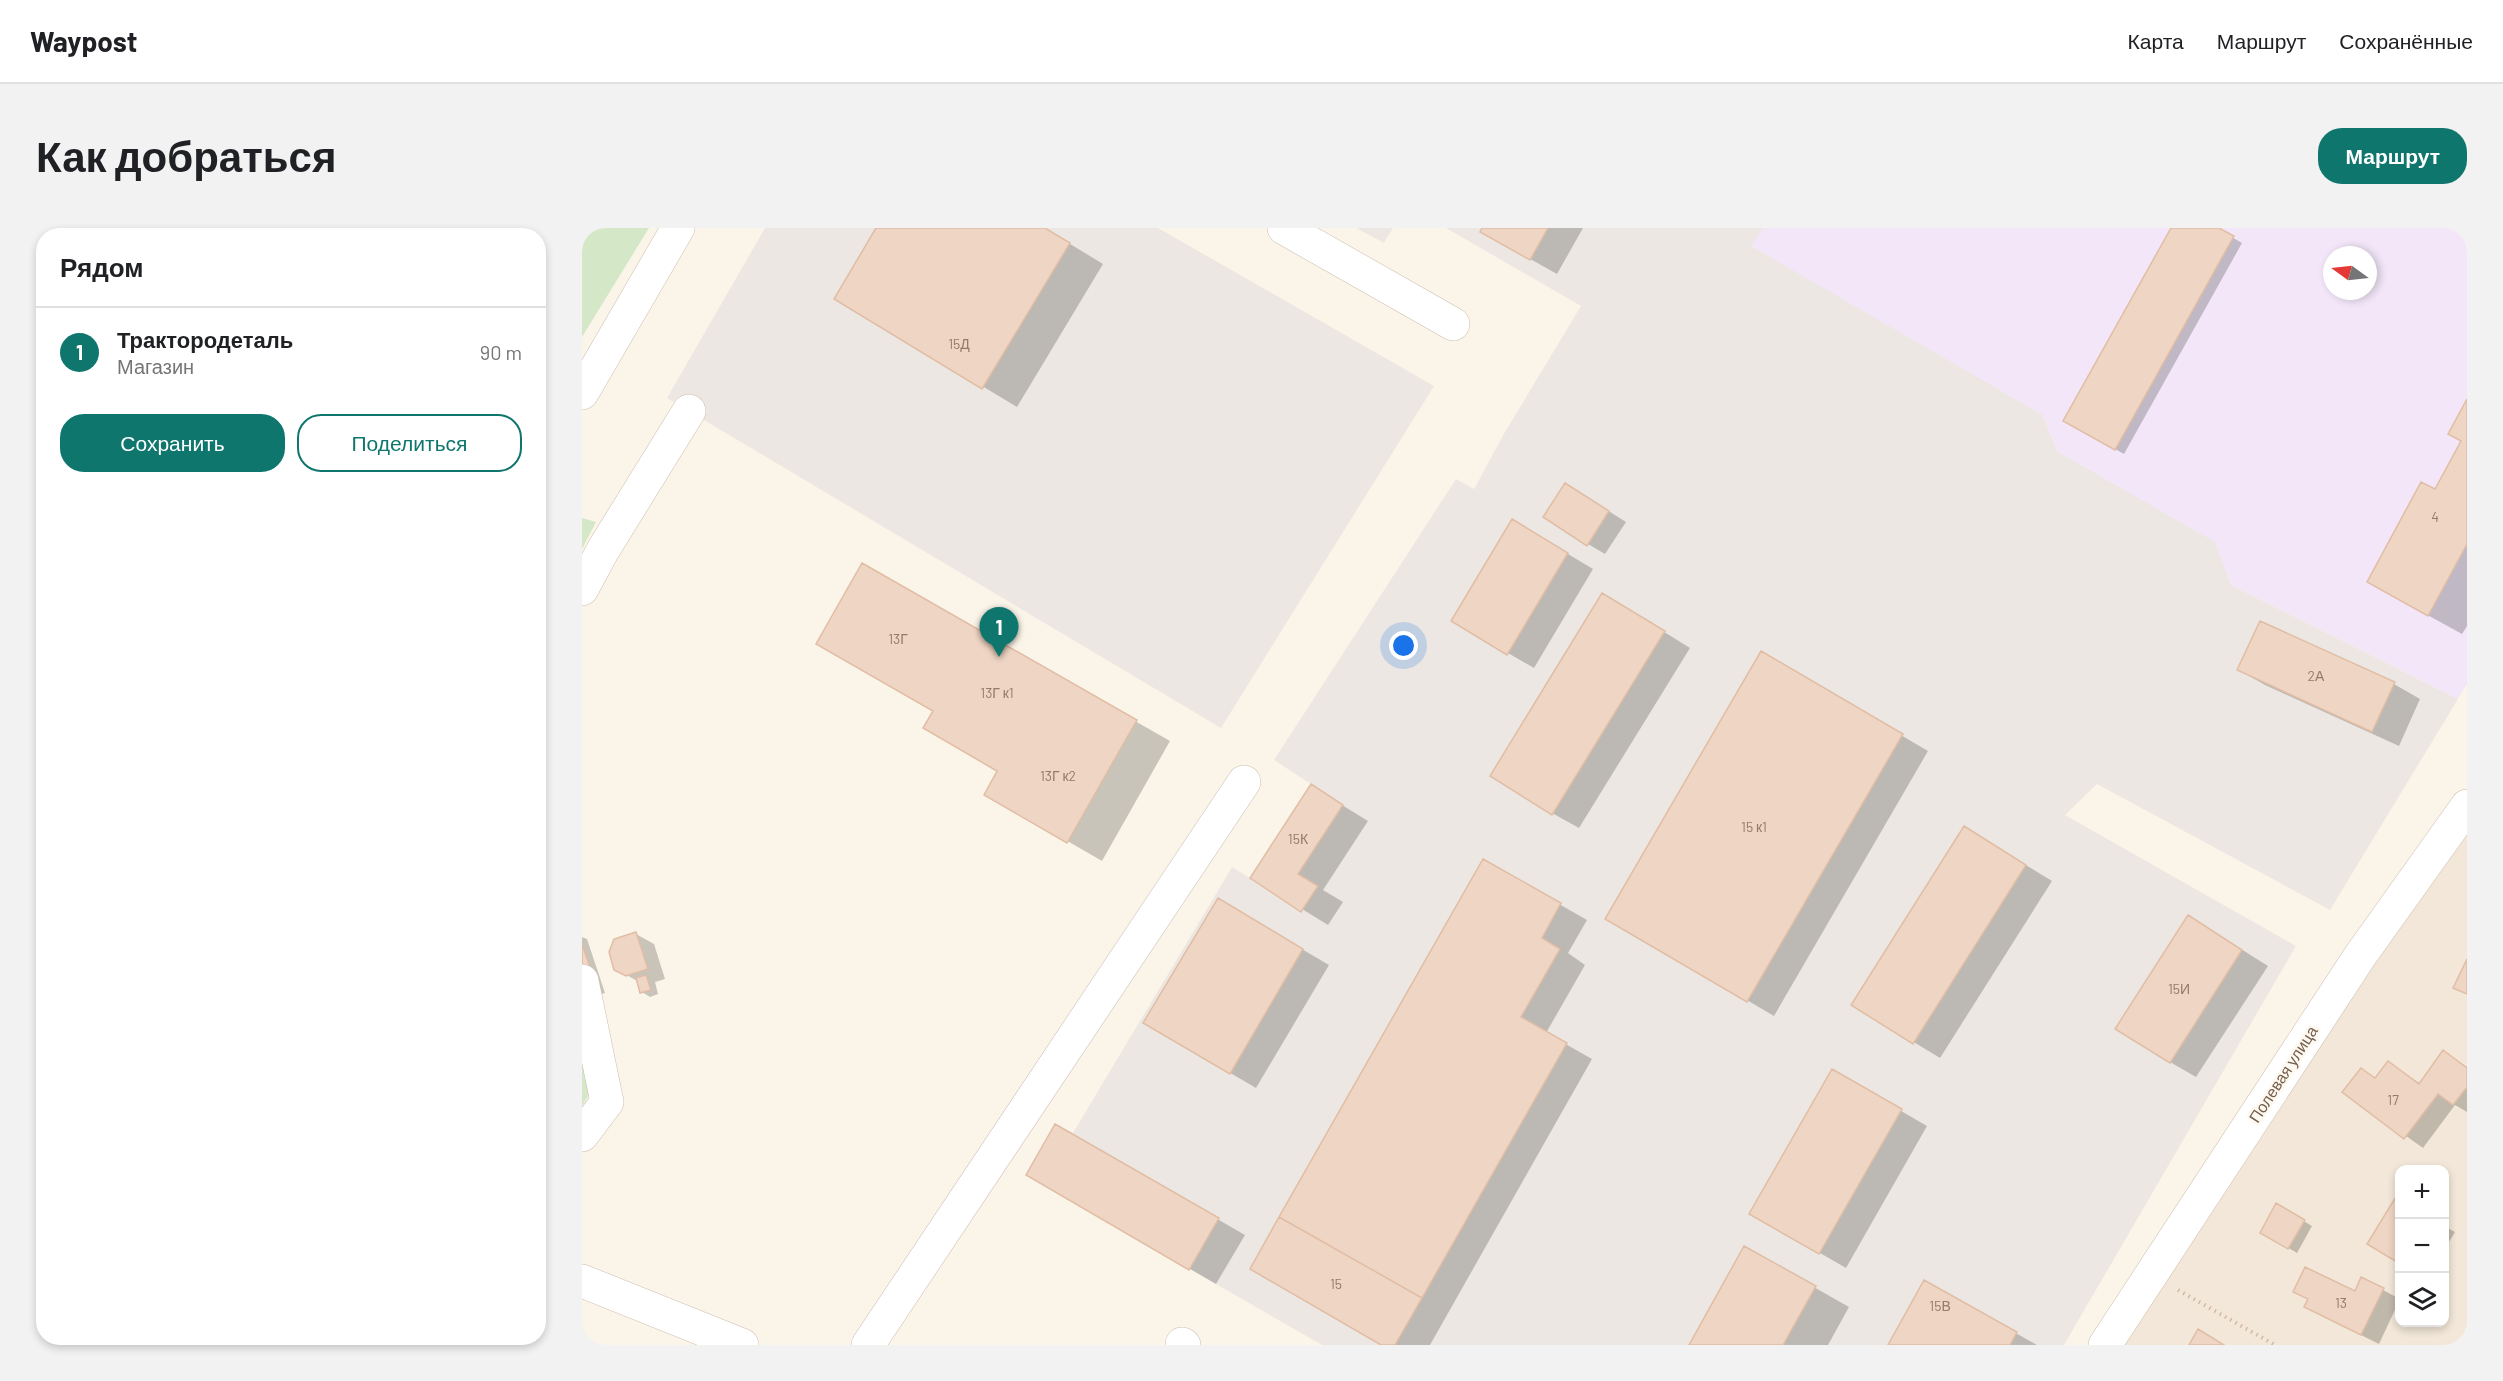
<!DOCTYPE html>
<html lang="ru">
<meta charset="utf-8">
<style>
body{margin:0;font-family:Barlow,sans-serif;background:#f2f2f2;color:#202124}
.controls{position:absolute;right:18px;bottom:18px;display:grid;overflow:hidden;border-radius:12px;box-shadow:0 3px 9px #0003}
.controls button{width:54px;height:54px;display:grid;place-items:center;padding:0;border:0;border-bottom:2px solid #e0e0e0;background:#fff;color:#202124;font:30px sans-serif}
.compass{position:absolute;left:1741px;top:18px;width:54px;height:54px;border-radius:50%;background:#fff;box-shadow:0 3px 9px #0003;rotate:285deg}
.you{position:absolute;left:822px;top:418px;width:21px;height:21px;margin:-15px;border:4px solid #fff;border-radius:50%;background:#1a73e8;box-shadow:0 0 0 9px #1a73e833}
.badge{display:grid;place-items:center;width:39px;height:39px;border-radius:50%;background:#0f766e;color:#fff;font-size:20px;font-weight:700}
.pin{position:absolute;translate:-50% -50px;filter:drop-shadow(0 2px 3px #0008)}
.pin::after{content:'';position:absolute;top:32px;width:21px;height:18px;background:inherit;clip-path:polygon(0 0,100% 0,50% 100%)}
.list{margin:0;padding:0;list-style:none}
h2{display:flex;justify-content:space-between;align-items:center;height:78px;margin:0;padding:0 24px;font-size:26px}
h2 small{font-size:20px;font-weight:400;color:#757577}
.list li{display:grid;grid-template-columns:39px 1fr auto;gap:18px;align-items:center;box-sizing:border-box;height:90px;padding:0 24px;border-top:2px solid #e0e0e0}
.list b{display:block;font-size:22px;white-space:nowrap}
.list p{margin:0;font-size:20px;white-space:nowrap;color:#757577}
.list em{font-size:20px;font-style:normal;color:#757577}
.actions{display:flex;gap:12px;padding:18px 24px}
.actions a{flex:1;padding:14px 0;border:2px solid #0f766e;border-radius:24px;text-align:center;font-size:21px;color:#0f766e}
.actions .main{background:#0f766e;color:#fff}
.icon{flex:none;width:33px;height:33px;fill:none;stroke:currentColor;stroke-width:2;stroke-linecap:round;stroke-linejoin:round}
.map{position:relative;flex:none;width:1885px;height:1117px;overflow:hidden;border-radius:24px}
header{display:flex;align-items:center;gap:36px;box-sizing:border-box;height:84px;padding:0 30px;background:#fff;border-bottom:2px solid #e0e0e0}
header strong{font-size:28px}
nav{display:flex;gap:33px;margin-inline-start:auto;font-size:21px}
.intro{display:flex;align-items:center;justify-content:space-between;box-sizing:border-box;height:144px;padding:0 36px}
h1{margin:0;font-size:42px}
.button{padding:15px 27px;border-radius:24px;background:#0f766e;color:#fff;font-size:21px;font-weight:700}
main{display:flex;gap:36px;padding:0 36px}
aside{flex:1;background:#fff;border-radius:24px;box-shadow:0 3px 9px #0003}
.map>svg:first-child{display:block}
.residential{fill:#f2e7d8;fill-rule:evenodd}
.industrial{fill:#ece7e2}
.education{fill:#f2e6f8;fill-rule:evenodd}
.green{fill:#d4e8c8}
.shadow{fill:#0003}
.building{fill:#efd5c3;stroke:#e0bda4;stroke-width:1.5}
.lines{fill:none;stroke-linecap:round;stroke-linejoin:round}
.minor-casing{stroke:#cdbdb0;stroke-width:34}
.path{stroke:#d4b9a5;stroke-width:4;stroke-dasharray:1.5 4.5;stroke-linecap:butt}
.minor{stroke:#fff;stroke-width:33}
.labels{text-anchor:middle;stroke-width:5;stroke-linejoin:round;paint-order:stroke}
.number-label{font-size:14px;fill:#937b6b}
.street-label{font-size:16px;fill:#745d4e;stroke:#fef9ef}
</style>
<header>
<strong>Waypost</strong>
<nav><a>Карта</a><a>Маршрут</a><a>Сохранённые</a></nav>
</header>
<div class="intro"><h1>Как добраться</h1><a class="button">Маршрут</a></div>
<main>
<aside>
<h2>Рядом<small></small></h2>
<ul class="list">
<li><span class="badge">1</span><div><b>Трактородеталь</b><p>Магазин</p></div><em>90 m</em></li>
</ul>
<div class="actions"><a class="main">Сохранить</a><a>Поделиться</a></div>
</aside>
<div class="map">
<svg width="1885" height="1117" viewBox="0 0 1885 1117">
<rect width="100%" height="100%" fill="#fbf5e9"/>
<path class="residential" d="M1885 578V1117H1523ZM1818 942H1862V1094H1818Z"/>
<path class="industrial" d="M183 0H576L852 158 639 500 85 170Z
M774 0H811L802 15Z
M864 0H1181L1170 18 1461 187 1475 223 1634 314 1649 357 1876 471 1748 682 1515 556 1483 587 1714 718 1482 1117H740L444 947 473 896 491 905 650 639 668 650 729 556 692 532 874 251 892 261 923 204 999 78Z"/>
<path class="education" d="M1181 0H1885V456L1876 471 1649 357 1633 314 1475 223 1461 187 1169 18ZM1750 27H1786V63H1750Z"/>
<path class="green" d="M0 0H67L0 109Z
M0 290 14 294 0 321Z
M0 813 12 858 0 878Z"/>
<path class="shadow" d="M296 0H462L521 36 435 179 254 70Z
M902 0H1001L975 46 900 4Z
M1591 0H1634L1660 15 1542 226 1483 193Z
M1885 174V398L1880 406 1820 373 1853 263 1881 213Z
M1001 267 1044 294 1023 326 1006 316Z
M956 308 1011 341 952 440 926 425Z
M280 337 588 513 520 633 404 566 417 543Z
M1047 382 1108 420 997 600 970 585Z
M1179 425 1346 523 1192 788 1025 690Z
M1657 442 1812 456 1838 471 1817 518 1683 457Z
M729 558 786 593 741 662 761 674 746 697 670 650Z
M1383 600 1470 653 1358 830 1271 777Z
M902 633 1005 692 986 725 1003 737 964 805 1010 831 848 1117H802Z
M636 672 747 737 674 860 563 795Z
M1632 704 1686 738 1614 849 1588 834Z
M54 706 72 716 83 751 73 754 76 766 68 769 60 764 57 754 34 741Z
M0 709 5 711 23 765 0 772Z
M1862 824 1885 839V884L1873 877 1841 920 1762 864 1779 842 1794 850 1806 835 1839 856Z
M1250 843 1345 898 1264 1040 1169 985Z
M474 898 663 1007 634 1056 446 947Z
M1695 977 1730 998 1715 1025 1680 1004Z
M1862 998 1873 1004 1862 1022Z
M1163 1020 1267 1079 1246 1117H1109Z
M1780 1051 1818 1071 1797 1116 1741 1088 1773 1065Z
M1342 1054 1455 1117H1307Z"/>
<path class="building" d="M294 0H463L488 15 400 161 252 71Z
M900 0H966L948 32 898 4Z
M1589 0H1637L1652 8 1533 222 1481 193Z
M1885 171V316L1846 388 1785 354 1839 254 1853 261 1879 213 1866 206Z
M983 255 1027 283 1005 318 961 289Z
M930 291 986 325 925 427 869 393Z
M280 335 555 492 485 615 402 567 415 543 341 500 351 483 234 416Z
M1020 365 1083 403 970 587 908 548Z
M1678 393 1813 454 1790 504 1655 442Z
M1179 423 1321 506 1165 774 1023 691Z
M729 556 761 577 716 646 736 658 719 684 668 650Z
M1382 598 1444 637 1331 816 1269 777Z
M901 631 979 675 960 710 978 721 939 789 985 815 840 1070 697 989Z
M636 670 721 721 648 846 561 795Z
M1606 687 1660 722 1588 835 1533 801Z
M54 704 66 741 44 748 32 742 27 724 32 711Z
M0 716 15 760 0 765Z
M1885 731V766L1871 760Z
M64 747 69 762 58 765 54 750Z
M1861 822 1885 840V859L1871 877 1856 866 1822 911 1760 864 1779 840 1793 850 1806 833 1837 856Z
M1250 841 1320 881 1237 1026 1167 986Z
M473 896 637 990 607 1042 444 947Z
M1815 967 1818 969V1036L1785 1016Z
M1694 975 1723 992 1706 1021 1678 1005Z
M697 989 840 1070 813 1117H799L668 1041Z
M1162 1018 1234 1058 1201 1117H1107Z
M1723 1039 1773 1063 1779 1049 1802 1060 1779 1107 1722 1079 1726 1071 1711 1064Z
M1342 1052 1435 1104 1428 1117H1306Z
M1616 1101 1642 1117H1607Z"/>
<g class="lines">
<defs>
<path id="minor" d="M702 0 871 96
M0 165 96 0
M0 361 21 322 107 183
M0 753 25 874 0 907
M0 1053 160 1117
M600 1116 602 1117
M286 1117 662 554
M1523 1117 1778 728 1885 578"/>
</defs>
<use href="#minor" class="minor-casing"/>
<path class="path" d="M1596 1062 1693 1117"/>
<use href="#minor" class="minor"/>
</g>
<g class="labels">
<g class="number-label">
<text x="377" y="121">15Д</text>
<text x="1853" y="294">4</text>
<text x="316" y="416">13Г</text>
<text x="1734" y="453">2А</text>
<text x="415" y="470">13Г к1</text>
<text x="476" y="553">13Г к2</text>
<text x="1172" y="604">15 к1</text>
<text x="716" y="616">15К</text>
<text x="1597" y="766">15И</text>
<text x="1811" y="877">17</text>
<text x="754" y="1061">15</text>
<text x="1759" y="1080">13</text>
<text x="1358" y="1083">15В</text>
</g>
<g class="street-label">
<text transform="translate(1701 846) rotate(-57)" y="6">Полевая улица</text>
</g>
</g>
</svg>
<div class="controls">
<button>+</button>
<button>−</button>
<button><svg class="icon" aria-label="layers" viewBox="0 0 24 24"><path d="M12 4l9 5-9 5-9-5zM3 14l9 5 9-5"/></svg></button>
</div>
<svg class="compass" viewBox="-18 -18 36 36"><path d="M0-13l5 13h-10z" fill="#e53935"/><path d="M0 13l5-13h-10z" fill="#757577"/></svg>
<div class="you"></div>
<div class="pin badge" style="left:417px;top:429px">1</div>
</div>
</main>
